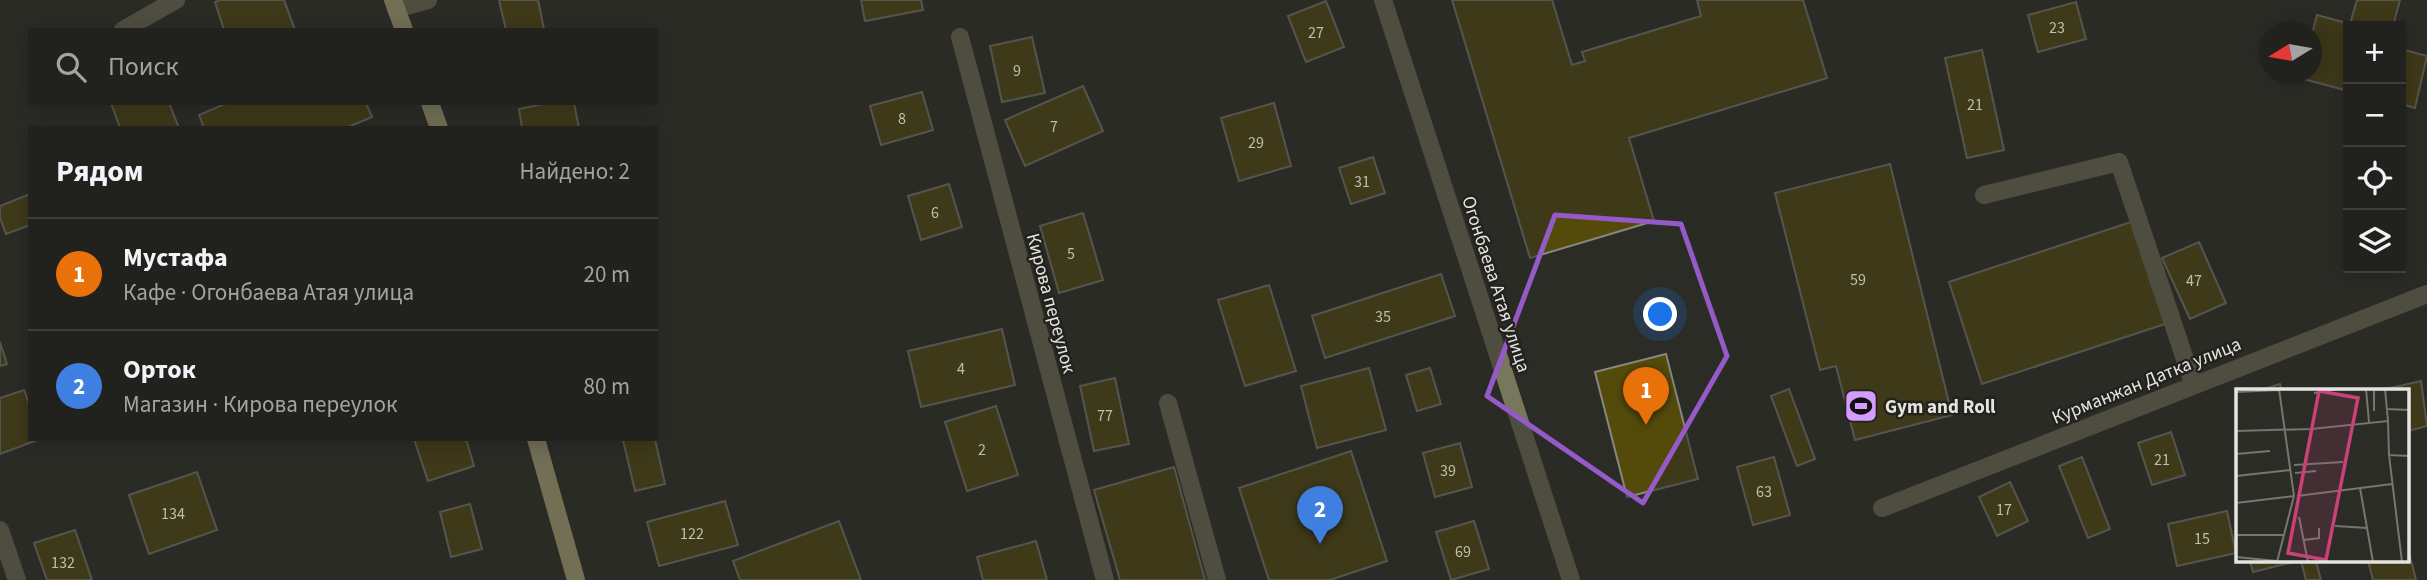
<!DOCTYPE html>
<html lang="ru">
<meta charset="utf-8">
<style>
body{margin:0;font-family:"Source Sans 3",sans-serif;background:#2d2e2a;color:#f1f3f6}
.controls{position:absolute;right:21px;top:21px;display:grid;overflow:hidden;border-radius:0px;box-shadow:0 4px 18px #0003}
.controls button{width:63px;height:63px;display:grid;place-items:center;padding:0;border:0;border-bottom:2px solid #3e3e3b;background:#21211d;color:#f1f3f6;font:35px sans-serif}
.compass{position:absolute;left:2259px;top:21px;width:63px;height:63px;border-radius:50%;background:#21211d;box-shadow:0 4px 18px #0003;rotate:259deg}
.you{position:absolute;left:1661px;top:315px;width:24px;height:24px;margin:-18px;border:5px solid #fff;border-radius:50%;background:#1a73e8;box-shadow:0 0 0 10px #1a73e833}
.badge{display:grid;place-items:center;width:46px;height:46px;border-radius:50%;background:#ea580c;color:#fff;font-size:23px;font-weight:700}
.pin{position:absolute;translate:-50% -58px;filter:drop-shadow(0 2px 4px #0008)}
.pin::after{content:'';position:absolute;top:37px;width:24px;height:21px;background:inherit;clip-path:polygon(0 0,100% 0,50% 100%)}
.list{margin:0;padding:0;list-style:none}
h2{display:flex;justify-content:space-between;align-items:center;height:91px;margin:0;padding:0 28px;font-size:30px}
h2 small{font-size:23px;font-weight:400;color:#a2a3a4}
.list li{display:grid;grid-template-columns:46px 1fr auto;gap:21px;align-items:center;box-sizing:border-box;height:112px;padding:0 28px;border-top:2px solid #3e3e3b}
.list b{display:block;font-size:26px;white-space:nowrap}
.list p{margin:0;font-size:23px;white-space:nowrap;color:#a2a3a4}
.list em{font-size:23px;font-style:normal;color:#a2a3a4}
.icon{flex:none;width:38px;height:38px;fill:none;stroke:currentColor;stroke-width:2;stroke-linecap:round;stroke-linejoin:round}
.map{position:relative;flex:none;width:2427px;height:580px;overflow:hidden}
.search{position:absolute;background:#21211d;box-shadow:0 4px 18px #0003;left:28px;top:28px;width:630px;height:77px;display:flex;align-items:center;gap:18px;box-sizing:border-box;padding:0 24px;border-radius:0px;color:#a2a3a4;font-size:26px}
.panel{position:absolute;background:#21211d;box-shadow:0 4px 18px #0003;left:28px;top:126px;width:630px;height:315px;border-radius:0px}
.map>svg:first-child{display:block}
.building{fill:#544b0b;stroke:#878680;stroke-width:2}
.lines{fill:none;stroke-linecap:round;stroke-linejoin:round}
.minor{stroke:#79765e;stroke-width:18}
.major{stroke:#c7c08e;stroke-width:18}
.marked{fill:none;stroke:#955ac8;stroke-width:5;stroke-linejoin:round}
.labels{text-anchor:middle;stroke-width:5;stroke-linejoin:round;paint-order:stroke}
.number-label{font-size:16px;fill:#c0beac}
.street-label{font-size:19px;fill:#e4e4e1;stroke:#23221d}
.poi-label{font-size:19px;font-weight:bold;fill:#e4e4e1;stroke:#23221d;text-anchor:start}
.inset-road{fill:none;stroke:#767671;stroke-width:2}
.view{fill:#c94176;fill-opacity:0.15;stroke:#c94176;stroke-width:3.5}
.inset-edge{fill:none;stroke:#e4e4e1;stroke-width:3.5}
</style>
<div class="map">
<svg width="2427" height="580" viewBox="0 0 2427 580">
<rect width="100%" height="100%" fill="#2c2c27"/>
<path class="building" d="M220 0H284L295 30H224L215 2Z
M499 0H538L544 29 506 30Z
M861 0H921L923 10 865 21Z
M1452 0H1552L1572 65 1585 61 1582 52 1701 16 1697 0H1803L1827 78 1629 138 1654 221 1530 258Z
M2357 0H2400L2393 26H2348V91L2300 78 2301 74H2312V34L2317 15 2350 24Z
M1326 1 1344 47 1306 62 1288 16Z
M2076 2 2086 39 2038 52 2028 15Z
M1032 37 1045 93 1002 102 990 46Z
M2401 49 2427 56 2415 108 2401 104Z
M1982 50 2004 150 1967 158 1945 58Z
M1083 86 1103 131 1025 166 1005 120Z
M922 92 933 130 881 145 870 106Z
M111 103H169L179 128H120Z
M227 103H366L372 117 346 128H204L199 115Z
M548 103H574L579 128H522L519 109Z
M1274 103 1291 166 1239 181 1221 118Z
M1373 157 1385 193 1351 204 1339 168Z
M1890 164 1952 415 1855 440 1836 366 1820 370 1775 193Z
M949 184 962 227 921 240 908 196Z
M30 194V225L6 234 0 218V206Z
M1083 213 1103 280 1059 293 1040 226Z
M2131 222 2165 324 1982 384 1949 282Z
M2199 242 2226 303 2190 319 2162 258Z
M1441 274 1455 316 1325 358 1312 316Z
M1269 285 1296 371 1245 386 1218 300Z
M1002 329 1015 385 921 407 908 351Z
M0 342 7 364 0 366Z
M1666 354 1698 479 1627 497 1595 372Z
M1369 368 1386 430 1317 448 1301 386Z
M1430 368 1441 404 1417 411 1406 375Z
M1115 378 1129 444 1094 451 1080 386Z
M2421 381 2427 426 2408 431V391L2386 389Z
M2280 384 2282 391H2258Z
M1789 389 1815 459 1797 466 1771 396Z
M24 390 30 406V439H40L0 454V398Z
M996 406 1018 475 967 491 945 422Z
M2171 432 2185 475 2152 485 2138 443Z
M414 439H466L474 466 428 481Z
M655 439 665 484 635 491 623 440Z
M1460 443 1472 487 1435 497 1423 453Z
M1351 451 1387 561 1330 580H1269L1239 488Z
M1774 457 1790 515 1753 525 1737 467Z
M2082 457 2110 529 2088 538 2059 466Z
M1174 467 1205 580H1120L1094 490Z
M197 472 217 530 149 554 129 495Z
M2010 482 2028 521 1997 536 1979 497Z
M725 501 738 545 659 566 647 522Z
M470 504 482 549 451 557 440 512Z
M2227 511 2236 553 2177 566 2168 524Z
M839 521 861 580H740L733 561Z
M1474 521 1489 569 1451 580 1436 532Z
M75 530 92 580H47L34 543Z
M1036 541 1047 580H983L977 557Z
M2408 548 2416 580H2373L2368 561H2408Z
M2250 561H2297L2253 572Z
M2301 561H2316L2321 580H2306Z"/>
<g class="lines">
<path class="minor" d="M1383 0 1571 580
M396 9 428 0
M123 30 176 0
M960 37 1105 580
M1984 195 2119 162 2193 383
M1168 403 1217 580
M1882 508 2427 294
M0 530 17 580"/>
<path class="major" d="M393 0 404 30
M430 103 439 128
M536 439 576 580"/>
</g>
<path d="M0 0H2427V580H0ZM1555 215 1681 224 1727 356 1643 503 1487 396Z" fill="#2c2c27" fill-opacity=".55" fill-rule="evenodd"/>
<path class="marked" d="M1555 215 1681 224 1727 356 1643 503 1487 396Z"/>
<defs>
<symbol id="stadium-square" viewBox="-11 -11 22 22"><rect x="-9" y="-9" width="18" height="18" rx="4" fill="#d49cfb" stroke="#23221d"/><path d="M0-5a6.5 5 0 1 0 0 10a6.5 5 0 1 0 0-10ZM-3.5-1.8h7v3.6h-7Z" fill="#111"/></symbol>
</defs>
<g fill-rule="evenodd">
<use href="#stadium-square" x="1842" y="387" width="38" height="38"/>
</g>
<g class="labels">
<g class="number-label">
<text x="2057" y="33">23</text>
<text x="1316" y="38">27</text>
<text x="1017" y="76">9</text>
<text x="1975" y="110">21</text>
<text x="902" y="124">8</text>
<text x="1054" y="132">7</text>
<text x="1256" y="148">29</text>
<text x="1362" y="187">31</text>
<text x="935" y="218">6</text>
<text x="1071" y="259">5</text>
<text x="1858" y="285">59</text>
<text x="2194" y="286">47</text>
<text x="1383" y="322">35</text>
<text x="961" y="374">4</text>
<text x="1105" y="421">77</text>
<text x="982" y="455">2</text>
<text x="2162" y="465">21</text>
<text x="1448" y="476">39</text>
<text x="1764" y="497">63</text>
<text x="2004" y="515">17</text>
<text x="173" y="519">134</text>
<text x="692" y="539">122</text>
<text x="2202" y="544">15</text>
<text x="1463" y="557">69</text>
<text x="63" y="568">132</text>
</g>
<g class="street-label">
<text transform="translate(1497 284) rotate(72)" y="7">Огонбаева Атая улица</text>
<text transform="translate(1052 303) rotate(75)" y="7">Кирова переулок</text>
<text transform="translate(2146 380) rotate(-22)" y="7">Курманжан Датка улица</text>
</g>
<g class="poi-label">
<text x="1885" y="413">Gym and Roll</text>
</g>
</g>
<g transform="translate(2236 389)">
<rect width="173" height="173" fill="#2c2c27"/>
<path class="inset-road" d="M130 0 133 33M138 0V22M149 0 152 32M0 3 43 1M78 4 103 0M150 20 174 21M0 42 75 40 152 32 153 66 174 67M0 65 34 62M153 66 166 173M58 76 107 73M59 84 80 82M0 87 54 81M124 99 137 173M61 107 156 95M0 114 58 107M63 128 72 173M99 137 131 139M0 146H47M68 151 83 149V139M0 168 41 172M41 173 58 107 43 0"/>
<path class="view" d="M83 2 122 9 90 171 52 164Z"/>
<rect width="173" height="173" class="inset-edge"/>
</g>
</svg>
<div class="controls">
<button>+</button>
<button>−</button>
<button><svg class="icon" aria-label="locate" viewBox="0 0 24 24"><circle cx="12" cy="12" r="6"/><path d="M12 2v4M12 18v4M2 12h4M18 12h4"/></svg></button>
<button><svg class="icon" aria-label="layers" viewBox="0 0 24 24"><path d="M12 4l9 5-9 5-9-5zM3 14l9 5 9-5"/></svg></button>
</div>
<svg class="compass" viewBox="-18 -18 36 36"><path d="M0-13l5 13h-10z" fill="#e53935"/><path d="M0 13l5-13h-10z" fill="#a2a3a4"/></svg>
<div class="you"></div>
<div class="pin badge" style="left:1646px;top:425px;background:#e8710a">1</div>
<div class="pin badge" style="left:1320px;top:544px;background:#3f7fe0">2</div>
<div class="search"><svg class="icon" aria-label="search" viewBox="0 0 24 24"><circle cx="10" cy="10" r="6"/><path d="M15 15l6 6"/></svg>Поиск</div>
<section class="panel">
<h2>Рядом<small>Найдено: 2</small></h2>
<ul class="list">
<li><span class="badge" style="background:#e8710a">1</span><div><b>Мустафа</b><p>Кафе · Огонбаева Атая улица</p></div><em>20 m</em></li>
<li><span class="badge" style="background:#3f7fe0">2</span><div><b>Орток</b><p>Магазин · Кирова переулок</p></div><em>80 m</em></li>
</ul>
</section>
</div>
